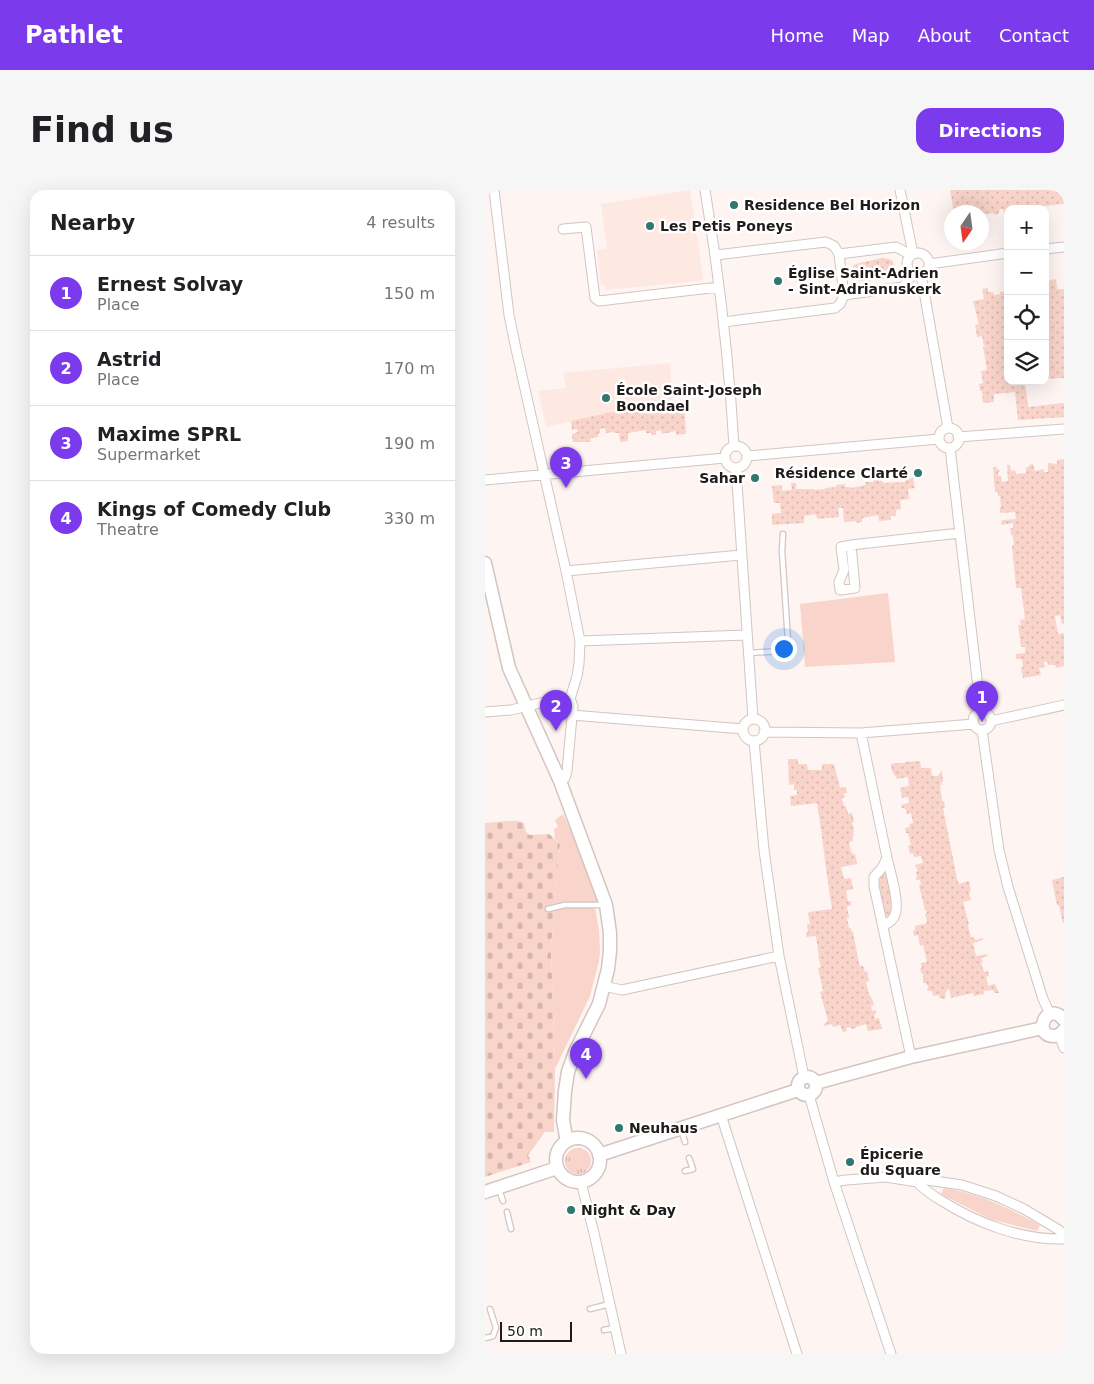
<!DOCTYPE html>
<meta charset="utf-8">
<style>
body{margin:0;font-family:"DejaVu Sans",sans-serif;background:#f6f6f6;color:#202124}
.controls{position:absolute;right:15px;top:15px;display:grid;overflow:hidden;border-radius:10px;box-shadow:0 5px 20px #0002}
.controls button{width:45px;height:45px;display:grid;place-items:center;padding:0;border:0;border-bottom:1px solid #e0e0e0;background:#fff;color:#202124;font:25px sans-serif}
.compass{position:absolute;left:459px;top:15px;width:45px;height:45px;border-radius:50%;background:#fff;box-shadow:0 5px 20px #0002;rotate:193deg}
.scale{position:absolute;left:15px;bottom:12px;width:72px;box-sizing:border-box;padding-left:5px;border:2px solid #1f1b1a;border-top:0;font-size:14px;line-height:18px;white-space:nowrap;color:#1f1b1a;-webkit-text-stroke:4px #fff;paint-order:stroke}
.you{position:absolute;left:298px;top:458px;width:18px;height:18px;margin:-12px;border:4px solid #fff;border-radius:50%;background:#1a73e8;box-shadow:0 0 0 8px #1a73e833}
.badge{display:grid;place-items:center;width:32px;height:32px;border-radius:50%;background:#7c3aed;color:#fff;font-size:16px;font-weight:700}
.pin{position:absolute;translate:-50% -41px;filter:drop-shadow(0 1px 2px #0008)}
.pin::after{content:'';position:absolute;top:26px;width:18px;height:15px;background:inherit;clip-path:polygon(0 0,100% 0,50% 100%)}
.list{margin:0;padding:0;list-style:none}
h2{display:flex;justify-content:space-between;align-items:center;height:65px;margin:0;padding:0 20px;font-size:21px}
h2 small{font-size:16px;font-weight:400;color:#757577}
.list li{display:grid;grid-template-columns:32px 1fr auto;gap:15px;align-items:center;box-sizing:border-box;height:75px;padding:0 20px;border-top:1px solid #e0e0e0}
.list b{display:block;font-size:19px;white-space:nowrap}
.list p{margin:0;font-size:16px;white-space:nowrap;color:#757577}
.list em{font-size:16px;font-style:normal;color:#757577}
.icon{flex:none;width:28px;height:28px;fill:none;stroke:currentColor;stroke-width:2;stroke-linecap:round;stroke-linejoin:round}
.map{position:relative;flex:none;width:579px;height:1164px;overflow:hidden;border-radius:15px}
header{display:flex;align-items:center;gap:30px;box-sizing:border-box;height:70px;padding:0 25px;background:#7c3aed;color:#fff}
header strong{font-size:24px}
nav{display:flex;gap:28px;margin-inline-start:auto;font-size:18px}
.intro{display:flex;align-items:center;justify-content:space-between;box-sizing:border-box;height:120px;padding:0 30px}
h1{margin:0;font-size:35px}
.button{padding:12px 22px;border-radius:15px;background:#7c3aed;color:#fff;font-size:18px;font-weight:700}
main{display:flex;gap:30px;padding:0 30px}
aside{flex:1;background:#fff;border-radius:15px;box-shadow:0 5px 20px #0002}
.map>svg:first-child{display:block}
.built{fill:#fde8e2}
.grass{fill:url(#grass-tufts)}
.cemetery{fill:url(#cemetery-stones)}
.park{fill:#f9d4ca}
.garden{fill:url(#garden-dots)}
.lines{fill:none;stroke-linecap:round;stroke-linejoin:round}
.lane-casing{stroke:#d2c5c2;stroke-width:7}
.street-casing{stroke:#d2c5c2;stroke-width:11}
.secondary-casing{stroke:#d2c5c2;stroke-width:15}
.lane{stroke:#fff;stroke-width:4.5}
.street{stroke:#fff;stroke-width:9}
.secondary{stroke:#fff;stroke-width:12}
.poi-dot{fill:#2f776f;stroke:#fff;stroke-width:2}
.labels{text-anchor:middle;stroke-width:5;stroke-linejoin:round;paint-order:stroke}
.poi-label{font-size:14px;font-weight:bold;fill:#1f1b1a;stroke:#fff;text-anchor:start}
</style>
<header>
<strong>Pathlet</strong>
<nav><a>Home</a><a>Map</a><a>About</a><a>Contact</a></nav>
</header>
<div class="intro"><h1>Find us</h1><a class="button">Directions</a></div>
<main>
<aside>
<h2>Nearby<small>4 results</small></h2>
<ul class="list">
<li><span class="badge">1</span><div><b>Ernest Solvay</b><p>Place</p></div><em>150 m</em></li>
<li><span class="badge">2</span><div><b>Astrid</b><p>Place</p></div><em>170 m</em></li>
<li><span class="badge">3</span><div><b>Maxime SPRL</b><p>Supermarket</p></div><em>190 m</em></li>
<li><span class="badge">4</span><div><b>Kings of Comedy Club</b><p>Theatre</p></div><em>330 m</em></li>
</ul>
</aside>
<div class="map">
<svg width="579" height="1164" viewBox="0 0 579 1164">
<defs>
<pattern id="grass-tufts" width="24" height="20" patternUnits="userSpaceOnUse" patternTransform="scale(1.25)"><rect width="24" height="20" fill="#f9d4ca"/><path d="M3 7l-1-3M5 7V3M7 7l1-3M15 17l-1-3M17 17v-4M19 17l1-3" fill="none" stroke="#d5b5ad"/></pattern>
<pattern id="cemetery-stones" width="16" height="16" patternUnits="userSpaceOnUse" patternTransform="scale(1.25)"><rect width="16" height="16" fill="#f9d4ca"/><path d="M2 7V4a2 2 0 0 1 4 0v3zM10 15v-3a2 2 0 0 1 4 0v3z" fill="#d5b5ad"/></pattern>
<pattern id="garden-dots" width="8" height="8" patternUnits="userSpaceOnUse" patternTransform="scale(1.25)"><rect width="8" height="8" fill="#f9d4ca"/><path d="M2 2h.1M6 6h.1" fill="none" stroke="#d5b5ad" stroke-width="1.8" stroke-linecap="round"/></pattern>
</defs>
<rect width="100%" height="100%" fill="#fef4f1"/>
<path class="built" d="M205 0 218 87 215 91 121 100 120 95 116 96 112 60 122 58 116 14Z
M185 173 188 214 136 220 61 237 53 201 81 198 78 183Z"/>
<path class="grass" d="M80 971a13 13 0 1 1 26 0a13 13 0 1 1-26 0Z"/>
<path class="cemetery" d="M21 631H34L39 633 41 642 44 645 64 644 75 654 66 757 70 876 69 942H60L43 965 46 972 0 987V633Z"/>
<path class="park" d="M403 403 410 472 320 477 315 414Z
M78 624 94 658 112 709 110 718 114 740 115 762 114 771 105 806 70 879 66 757 75 654 70 649 69 639 73 637 70 630Z
M459 998C494 1003 525 1019 555 1035L552 1041 505 1029 456 1004Z"/>
<path class="garden" d="M465 0H579V14L559 16V19L549 18 539 19 538 18 523 19V23L519 24 518 19H515L513 24 509 25V23L499 24V28H497V22H469Z
M397 68 404 69 408 71 409 82 407 86C400 88 375 95 370 89 368 87 369 79 368 76L371 74Z
M571 89 572 99H579V188L560 189V91Z
M503 98V102H508L509 105 515 104V102L523 101V191H540L543 217 579 213V227L533 230 530 202 509 204V212L498 213 497 201H495L494 194 498 193 496 181 502 180 498 157 503 156H499L497 146 492 147 490 135 494 134 488 111 499 109 497 99Z
M199 213 201 244 191 245V241L177 244 176 240 171 241V245H166V243H161V240L143 243V251L135 252 134 243H129V242L121 243 120 238 115 239V243L113 244V247L105 248 106 252H88L87 244 93 242 92 239 87 240 86 231 136 220Z
M579 269V434H577L575 425 570 426 573 444 579 443V476L571 478 570 475H563L562 471 559 472 560 477 554 478 556 485 538 488 536 478 538 477 537 469H531V464L540 463V457H536L533 435H536L535 430 540 429 536 398H531L527 355H529L528 345H526L525 338H528V333L516 335V332L517 331V330L531 329 530 322 515 323V317H516L515 306H513V302H510L508 277H512V280L514 279 515 282H513V286H516L517 292 523 291 522 275H525L526 281 530 280 531 284 541 283V277H544V275L548 274 550 281 559 279V282H563V273L572 274V270Z
M428 288 430 298 423 299 424 309 415 310 416 319 411 320V326H406V330L394 331 393 325 377 328V332L372 333 371 331 359 332 358 318H353L354 327 332 329 331 324 319 326V333L287 335V324L296 323 295 313H289L287 296 297 295V301L307 300 306 293H311V299H329L330 300 340 299 341 298 351 297V295L360 294V297H365L366 298 380 295V292H386L388 293V290L397 289 398 293 420 292V289Z
M303 569H313V574H322L323 580H337V574H349L355 598 361 597 362 603H359L360 607 357 608 359 616H361L363 624 367 623 369 632H367L369 641 368 642 369 646H367L368 651 364 652 366 662H367L368 665 370 664 372 674 356 677 359 689 366 688 368 699 361 701 363 712 366 711V715L362 717 364 727 362 728 364 738H366L367 742H368L374 773 375 776H378L380 782 382 781 384 791 381 792 384 805H385L386 808H387L389 815 386 816 387 821 391 820V824H389L390 829 394 828 397 839 383 841 381 834 371 837V838L367 839 366 837 361 838 362 841 358 842 355 835 348 837 347 834 339 836V834L343 831 335 802 338 801 333 778 336 777 333 766H334L331 746 321 747V744L323 742 322 734H325L323 724 324 722 347 719C341 684 338 648 332 613L306 616 305 606 312 605V600H309V594L304 595Z
M435 571 436 578H446L447 586H453L457 580 458 592H456L457 595H455L457 611H459L460 617 458 618 472 689 474 694 484 691 486 701 484 702 486 710 478 712 484 734 483 735 486 748 488 747 491 750 497 748 498 750 488 753 491 766 502 764 503 766 496 768 498 772 496 773 499 782 503 781 504 786 501 787 503 796 510 794 514 803H509L508 800 499 801V804L489 806 488 803 466 808 464 798 461 802 460 809 454 808V805L448 806 447 801H442L443 797 441 793H438V784L436 783 435 778H437L436 773 442 772 438 755 435 756 433 745 429 746 428 741 430 740V736L442 733 440 723H442V721H440L434 695H436L435 690H431V688L432 687 431 682 433 681 430 675 438 673 436 666 429 667 428 663 425 664 423 655H426L423 643H421L420 638 425 637 424 634 428 633 426 623 422 624 421 619 417 618 416 615 424 613 423 607 417 608 415 598 424 596 423 587 412 589 407 581 406 574H409V573H420V572Z
M400 683H401L410 719 406 726H402L400 725 393 691 394 687Z
M579 687V733H578L574 716 572 715 567 690Z"/>
<g class="lines">
<defs>
<path id="lane" d="M264 463 296 461 302 458 303 451 297 361 298 344
M63 719 80 715H119
M196 939 200 952
M200 981 208 979 204 968
M14 999 18 1011
M22 1022 26 1039
M105 1119 125 1114
M119 1140 130 1138
M0 1148 8 1146 11 1138 5 1119"/>
<path id="street" d="M9 0 24 125 31 159 81 381 95 451 94 474 92 486 85 509 88 516 82 581 80 588 75 591
M220 0C234 85 244 170 249 256
M415 0 428 64
M78 39 101 37 110 108 114 111 234 97
M560 59 579 57
M422 74a11 11 0 1 1 22 0a11 11 0 1 1-22 0Z
M354 64 411 57 426 65
M231 65 341 52 349 56 354 64 359 105 355 114 350 118 238 132
M444 74 523 63
M436 84 463 238
M359 105 418 97 428 84
M454 248a10 10 0 1 1 20 0a10 10 0 1 1-20 0Z
M473 247 579 239
M240 267a11 11 0 1 1 22 0a11 11 0 1 1-22 0Z
M465 258 496 523
M262 266 454 249
M251 278 268 529
M0 290 240 268
M366 355 370 398 355 400 354 392 359 380 356 357 366 355 475 343
M81 381 256 365
M95 451 261 445
M0 522 26 520 76 508 85 509
M488 531a9 9 0 1 1 18 0a9 9 0 1 1-18 0Z
M87 525 258 539
M258 540a11 11 0 1 1 22 0a11 11 0 1 1-22 0Z
M506 531 579 515
M497 540 514 660 523 697 558 809 565 824
M279 542 376 543 489 534
M376 543 402 668C405 681 415 713 410 725 408 731 403 733 398 736
M269 551 279 660 294 766 319 887
M402 668 397 678 389 687V696L426 867
M119 796 137 800 294 766
M574 845 579 858
M324 905 349 992 406 1164
M236 925 312 1164
M96 992 109 1043 136 1164
M349 992 361 990 401 987 432 992 442 990 477 995 511 1006 539 1019 574 1040 579 1045
M432 992C439 1000 447 1005 457 1011 492 1033 536 1050 579 1049"/>
<path id="secondary" d="M0 373 24 478 75 591 121 715 125 743V761L123 779 114 814 90 862 83 882 80 901 78 930 81 947 83 950
M579 830C562 809 547 845 568 846 573 846 576 844 579 840
M313 896a9 9 0 1 1 18 0a9 9 0 1 1-18 0Z
M331 893 426 867 558 838
M71 970a22 22 0 1 1 44 0a22 22 0 1 1-44 0Z
M114 965 313 900
M0 1002 72 978"/>
</defs>
<use href="#lane" class="lane-casing"/>
<use href="#street" class="street-casing"/>
<use href="#secondary" class="secondary-casing"/>
<use href="#lane" class="lane"/>
<use href="#street" class="street"/>
<use href="#secondary" class="secondary"/>
</g>
<g class="poi-dot">
<circle cx="249" cy="15" r="5"/>
<circle cx="165" cy="36" r="5"/>
<circle cx="293" cy="91" r="5"/>
<circle cx="121" cy="208" r="5"/>
<circle cx="433" cy="283" r="5"/>
<circle cx="270" cy="288" r="5"/>
<circle cx="134" cy="938" r="5"/>
<circle cx="365" cy="972" r="5"/>
<circle cx="86" cy="1020" r="5"/>
</g>
<g class="labels">
<g class="poi-label">
<text x="259" y="20">Residence Bel Horizon</text>
<text x="175" y="41">Les Petis Poneys</text>
<text x="303" y="88">Église Saint-Adrien<tspan x="303" dy="16">- Sint-Adrianuskerk</tspan></text>
<text x="131" y="205">École Saint-Joseph<tspan x="131" dy="16">Boondael</tspan></text>
<text x="423" y="288" text-anchor="end">Résidence Clarté</text>
<text x="260" y="293" text-anchor="end">Sahar</text>
<text x="144" y="943">Neuhaus</text>
<text x="375" y="969">Épicerie<tspan x="375" dy="16">du Square</tspan></text>
<text x="96" y="1025">Night &amp; Day</text>
</g>
</g>
</svg>
<div class="controls">
<button>+</button>
<button>−</button>
<button><svg class="icon" aria-label="locate" viewBox="0 0 24 24"><circle cx="12" cy="12" r="6"/><path d="M12 2v4M12 18v4M2 12h4M18 12h4"/></svg></button>
<button><svg class="icon" aria-label="layers" viewBox="0 0 24 24"><path d="M12 4l9 5-9 5-9-5zM3 14l9 5 9-5"/></svg></button>
</div>
<svg class="compass" viewBox="-18 -18 36 36"><path d="M0-13l5 13h-10z" fill="#e53935"/><path d="M0 13l5-13h-10z" fill="#757577"/></svg>
<div class="scale">50 m</div>
<div class="you"></div>
<div class="pin badge" style="left:497px;top:532px">1</div>
<div class="pin badge" style="left:71px;top:541px">2</div>
<div class="pin badge" style="left:81px;top:298px">3</div>
<div class="pin badge" style="left:101px;top:889px">4</div>
</div>
</main>
